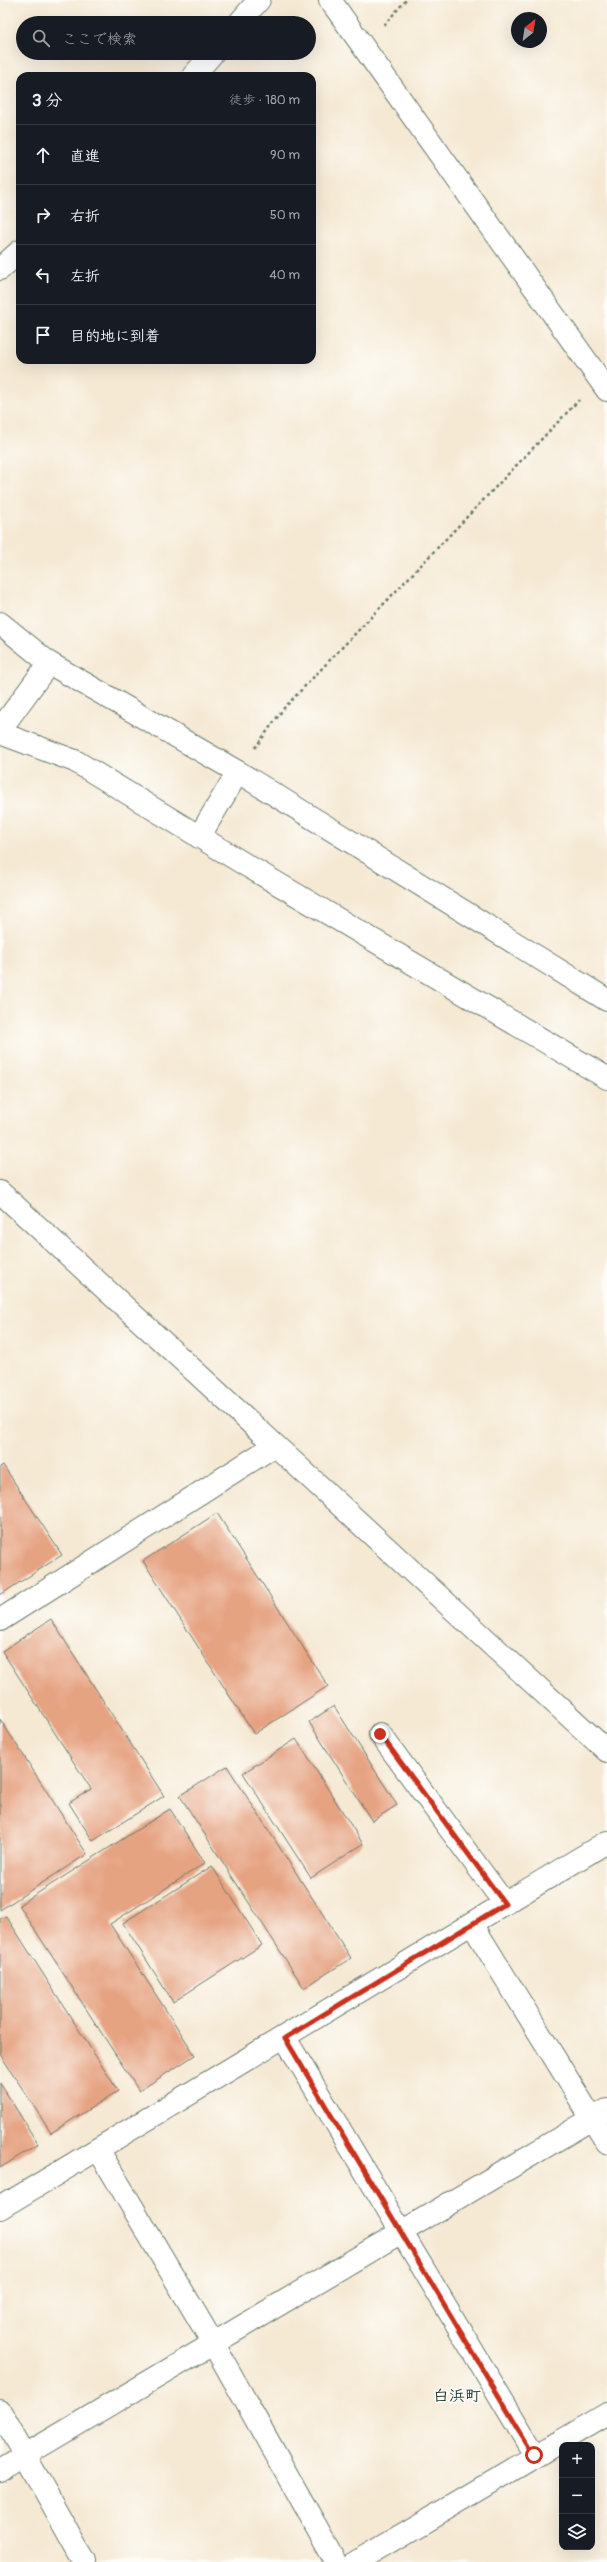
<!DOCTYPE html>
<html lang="ja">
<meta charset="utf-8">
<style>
body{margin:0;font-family:Pangolin,"Klee One",sans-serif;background:#242831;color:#f1f3f6}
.controls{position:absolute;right:12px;bottom:12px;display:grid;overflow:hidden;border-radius:8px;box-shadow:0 4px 16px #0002}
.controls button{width:36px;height:36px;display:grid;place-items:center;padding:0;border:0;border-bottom:1px solid #363941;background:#171b24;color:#f1f3f6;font:20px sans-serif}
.compass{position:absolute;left:511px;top:12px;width:36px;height:36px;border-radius:50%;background:#171b24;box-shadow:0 4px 16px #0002;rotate:30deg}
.stop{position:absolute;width:12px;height:12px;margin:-9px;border:3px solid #c8321e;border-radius:50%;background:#fff}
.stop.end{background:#c8321e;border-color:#fff;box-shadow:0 1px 4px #0008}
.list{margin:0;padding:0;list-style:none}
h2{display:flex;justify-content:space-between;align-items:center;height:52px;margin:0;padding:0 16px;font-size:17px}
h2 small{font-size:13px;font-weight:400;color:#9ea1a6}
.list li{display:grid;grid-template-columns:26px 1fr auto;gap:12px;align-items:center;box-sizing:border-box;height:60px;padding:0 16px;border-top:1px solid #363941}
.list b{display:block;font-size:15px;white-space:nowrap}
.list em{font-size:13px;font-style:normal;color:#9ea1a6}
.icon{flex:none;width:22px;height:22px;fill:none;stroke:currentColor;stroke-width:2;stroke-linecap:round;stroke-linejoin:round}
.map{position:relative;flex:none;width:607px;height:2562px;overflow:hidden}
.search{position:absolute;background:#171b24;box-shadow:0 4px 16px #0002;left:16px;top:16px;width:300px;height:44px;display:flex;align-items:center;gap:10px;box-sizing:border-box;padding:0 14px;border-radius:22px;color:#9ea1a6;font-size:15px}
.panel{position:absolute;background:#171b24;box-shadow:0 4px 16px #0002;left:16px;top:72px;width:300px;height:292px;border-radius:12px}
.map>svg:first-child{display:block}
.building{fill:#e6a382}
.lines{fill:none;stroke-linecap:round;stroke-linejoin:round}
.minor-casing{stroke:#6a796c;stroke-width:24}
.tertiary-casing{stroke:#6a796c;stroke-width:24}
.path{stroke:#6a796c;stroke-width:2.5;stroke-dasharray:3 3;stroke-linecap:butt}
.minor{stroke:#fff;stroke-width:22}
.tertiary{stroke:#fff;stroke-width:22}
.route{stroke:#c8321e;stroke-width:5}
.labels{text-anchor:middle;stroke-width:3.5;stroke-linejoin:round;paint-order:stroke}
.quarter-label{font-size:16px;font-weight:bold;fill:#1f3d34;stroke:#fdfcf7}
</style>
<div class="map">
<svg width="607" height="2562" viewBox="0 0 607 2562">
<rect width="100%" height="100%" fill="#fdfcf7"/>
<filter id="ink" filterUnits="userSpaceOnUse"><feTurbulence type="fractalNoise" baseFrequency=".025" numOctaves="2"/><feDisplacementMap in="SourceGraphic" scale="8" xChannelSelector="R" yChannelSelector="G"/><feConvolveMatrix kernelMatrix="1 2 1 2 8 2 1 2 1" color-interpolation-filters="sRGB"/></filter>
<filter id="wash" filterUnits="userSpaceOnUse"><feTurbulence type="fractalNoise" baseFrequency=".012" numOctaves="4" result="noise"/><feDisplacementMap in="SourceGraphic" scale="16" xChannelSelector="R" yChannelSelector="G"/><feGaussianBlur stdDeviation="0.9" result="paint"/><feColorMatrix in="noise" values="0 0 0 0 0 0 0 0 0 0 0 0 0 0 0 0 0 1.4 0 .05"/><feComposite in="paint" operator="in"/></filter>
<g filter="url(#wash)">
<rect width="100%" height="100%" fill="#f5e9d4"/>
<g id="blocks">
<path class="building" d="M3 1465 62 1555 0 1595V1467Z
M217 1513 328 1686 254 1734 143 1561Z
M51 1619 164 1796 93 1841 69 1803 91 1789 2 1651Z
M334 1706 397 1805 372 1821 309 1722Z
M0 1719 87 1854 0 1910Z
M296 1739 363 1844 311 1878 243 1773Z
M227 1766 351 1958 304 1988 180 1796Z
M170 1809 205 1863 110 1924 195 2055 139 2091 19 1905Z
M212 1866 262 1945 173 2002 123 1923Z
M6 1916 118 2091 51 2133 0 2054V1919Z
M0 2083 38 2144 0 2168Z"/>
</g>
</g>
<g filter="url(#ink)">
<use href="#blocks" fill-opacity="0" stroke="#6a796c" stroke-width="1"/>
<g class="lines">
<defs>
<path id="minor" d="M330 0 607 390
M239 23 259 0
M193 76 213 53
M0 269 20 251
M0 623 49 663 238 772 607 1000
M0 730 49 663
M0 733 75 761 246 865 607 1078
M199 837 238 772
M0 1620 274 1446
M380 1734 505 1904
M472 1924 607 2143
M285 2038 535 2455
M98 2149 213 2343 336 2562
M0 2208 607 1842
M0 2411 85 2562
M0 2470 607 2110"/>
<path id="tertiary" d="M0 1192 607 1751
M356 2562 607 2414"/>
</defs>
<use href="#minor" class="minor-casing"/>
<use href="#tertiary" class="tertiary-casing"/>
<path class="path" d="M384 25 406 0
M255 748 284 708 579 400"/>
<use href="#minor" class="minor"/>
<use href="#tertiary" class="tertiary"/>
</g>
</g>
<g class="lines" filter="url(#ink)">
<path class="route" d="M380 1734 505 1904 285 2038 534 2455"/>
</g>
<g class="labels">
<g class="quarter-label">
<text x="457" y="2401">白浜町</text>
</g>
</g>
</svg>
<div class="controls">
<button>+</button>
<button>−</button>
<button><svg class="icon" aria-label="layers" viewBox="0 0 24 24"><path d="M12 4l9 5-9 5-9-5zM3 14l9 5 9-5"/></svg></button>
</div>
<svg class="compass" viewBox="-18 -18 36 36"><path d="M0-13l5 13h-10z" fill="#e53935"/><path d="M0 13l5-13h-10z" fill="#9ea1a6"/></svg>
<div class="stop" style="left:534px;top:2455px"></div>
<div class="stop end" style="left:380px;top:1734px"></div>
<div class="search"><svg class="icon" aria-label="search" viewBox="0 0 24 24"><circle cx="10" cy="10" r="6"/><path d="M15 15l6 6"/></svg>ここで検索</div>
<section class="panel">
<h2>3 分<small>徒歩 · 180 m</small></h2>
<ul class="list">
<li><svg class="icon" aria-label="ahead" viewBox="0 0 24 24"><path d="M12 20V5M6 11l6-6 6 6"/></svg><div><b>直進</b></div><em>90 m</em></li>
<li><svg class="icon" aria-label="right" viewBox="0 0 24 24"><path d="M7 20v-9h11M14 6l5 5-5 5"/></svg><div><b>右折</b></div><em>50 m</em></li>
<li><svg class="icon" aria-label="left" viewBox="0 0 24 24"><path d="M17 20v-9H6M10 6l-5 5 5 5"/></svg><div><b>左折</b></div><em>40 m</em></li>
<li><svg class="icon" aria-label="arrive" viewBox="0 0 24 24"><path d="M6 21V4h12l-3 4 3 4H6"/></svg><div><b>目的地に到着</b></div></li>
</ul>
</section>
</div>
